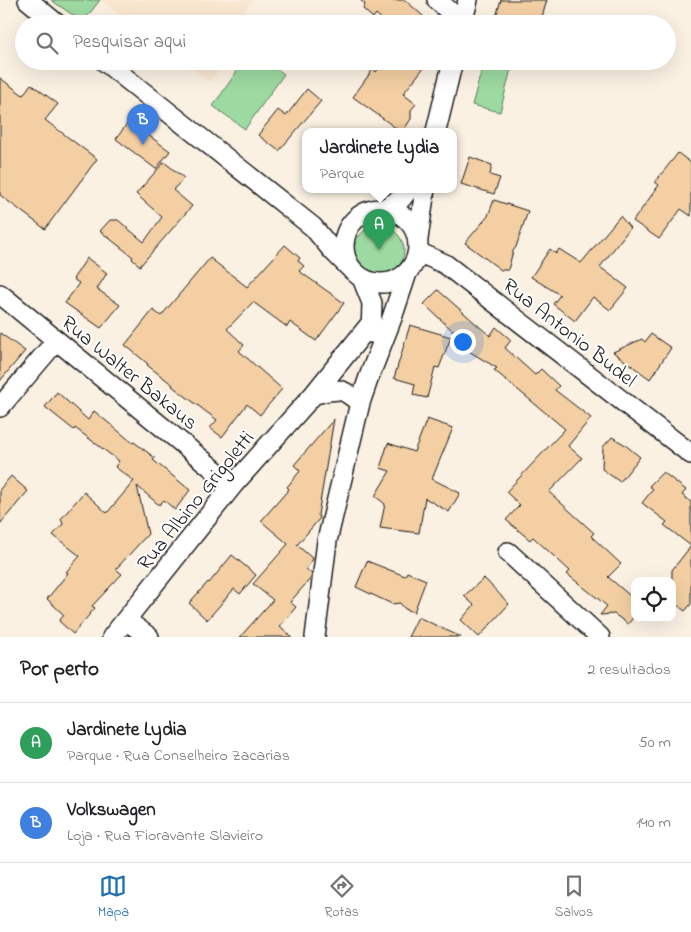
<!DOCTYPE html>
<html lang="pt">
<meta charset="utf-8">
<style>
body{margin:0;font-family:"Indie Flower",sans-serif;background:#f6f6f6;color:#202124}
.controls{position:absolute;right:15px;bottom:15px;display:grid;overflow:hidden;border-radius:10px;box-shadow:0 5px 20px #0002}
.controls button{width:45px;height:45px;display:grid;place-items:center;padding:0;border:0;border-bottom:1px solid #e0e0e0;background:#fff;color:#202124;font:25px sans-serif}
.you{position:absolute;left:462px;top:341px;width:18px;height:18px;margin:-12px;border:4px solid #fff;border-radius:50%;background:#1a73e8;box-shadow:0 0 0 8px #1a73e833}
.badge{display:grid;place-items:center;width:32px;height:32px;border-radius:50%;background:#1f6fb2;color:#fff;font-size:16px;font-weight:700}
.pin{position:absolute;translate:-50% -41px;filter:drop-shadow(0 1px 2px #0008)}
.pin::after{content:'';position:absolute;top:26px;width:18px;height:15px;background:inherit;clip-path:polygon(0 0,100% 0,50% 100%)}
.popup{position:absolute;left:302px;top:128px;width:155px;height:65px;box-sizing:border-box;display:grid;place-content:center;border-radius:10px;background:#fff;filter:drop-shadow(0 1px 4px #0005);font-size:16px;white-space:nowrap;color:#757577}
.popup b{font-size:19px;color:#202124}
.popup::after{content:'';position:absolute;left:50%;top:100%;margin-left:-10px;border:10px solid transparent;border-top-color:#fff}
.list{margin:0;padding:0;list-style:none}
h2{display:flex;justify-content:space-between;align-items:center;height:65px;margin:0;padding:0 20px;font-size:21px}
h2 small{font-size:16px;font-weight:400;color:#757577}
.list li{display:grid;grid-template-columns:32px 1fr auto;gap:15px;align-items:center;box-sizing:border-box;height:80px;padding:0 20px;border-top:1px solid #e0e0e0}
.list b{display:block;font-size:19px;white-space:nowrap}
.list p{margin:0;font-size:16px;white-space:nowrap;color:#757577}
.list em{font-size:16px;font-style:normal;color:#757577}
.icon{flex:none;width:28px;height:28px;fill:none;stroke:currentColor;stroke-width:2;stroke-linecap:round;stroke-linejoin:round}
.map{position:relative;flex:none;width:691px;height:637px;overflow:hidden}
.search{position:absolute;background:#fff;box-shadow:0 5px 20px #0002;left:15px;right:15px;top:15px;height:55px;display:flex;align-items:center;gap:12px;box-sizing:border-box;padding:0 18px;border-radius:28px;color:#757577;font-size:19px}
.sheet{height:225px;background:#fff}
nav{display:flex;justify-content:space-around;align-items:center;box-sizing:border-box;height:70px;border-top:1px solid #e0e0e0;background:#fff;font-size:14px;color:#757577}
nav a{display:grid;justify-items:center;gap:2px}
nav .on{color:#1f6fb2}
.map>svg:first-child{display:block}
.built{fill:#f9e7d0}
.green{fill:#9ddaa1;stroke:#5c7b5e}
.building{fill:#f3cfa3;stroke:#1c1c1c}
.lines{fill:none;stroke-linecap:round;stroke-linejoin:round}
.minor-casing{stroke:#1c1c1c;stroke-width:22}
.minor{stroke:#fff;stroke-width:19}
.labels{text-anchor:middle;stroke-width:4;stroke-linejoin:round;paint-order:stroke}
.street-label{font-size:21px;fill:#1c1c1c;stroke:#fff}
</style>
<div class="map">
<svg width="691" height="637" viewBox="0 0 691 637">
<rect width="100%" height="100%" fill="#fbf1e3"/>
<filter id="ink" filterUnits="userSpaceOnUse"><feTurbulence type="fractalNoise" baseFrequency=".02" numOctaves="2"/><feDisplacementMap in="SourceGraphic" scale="10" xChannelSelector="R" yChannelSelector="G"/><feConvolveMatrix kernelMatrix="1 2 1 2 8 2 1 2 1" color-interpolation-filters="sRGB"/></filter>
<g filter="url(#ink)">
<path class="built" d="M100 0H253L244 11 248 14 241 24H131Z
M182 61H225L210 82Z"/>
<path class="green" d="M51 0H100L83 22Z
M244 61H265L284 74 245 129 213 106Z
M484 61H513L500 112 472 105Z
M354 251a25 25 0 1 1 50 0a25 25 0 1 1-50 0Z"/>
<path class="building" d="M360 0H405L432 24H387L376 14 373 18 363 9 365 4Z
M501 0H547L540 24H510L495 20Z
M385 61H429L403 94 416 104 411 110V119L403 131H400L353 97 373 69 376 72Z
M0 78 23 95 31 84 58 104 45 120 97 159 45 229 0 195Z
M307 89 321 101 279 151 258 135 278 110 286 116Z
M129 121 170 151 156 169 116 139Z
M678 153 691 163V216L681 209 659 239 633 221 659 185 655 182Z
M470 157 492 165 490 175 500 178 494 194 461 184Z
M164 162 184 178 173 190 192 206 140 266 132 259 133 257 100 231 110 220H118L144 242 162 217 136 194Z
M494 200 528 211 516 247 513 251 508 270H501L465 243 488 216Z
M620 216 630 228 600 267 628 288 610 310 593 297 575 321 553 304 560 295 531 277 550 249 556 254 559 249 581 263Z
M285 245 300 258 298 261 304 266 299 271 344 303 316 341 290 322 287 327 253 302 227 329 244 345 239 351 282 389 260 415 247 404 222 437 210 428 217 420 172 386 173 385 147 365 148 364 125 345 153 310 161 316 210 258 247 287Z
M87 258 107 273 97 289 120 305 101 328 65 303 79 283 73 279Z
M438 290 490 336 496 327 511 340 505 348 535 375 541 369 559 386 555 390 591 418 568 446 582 458 549 492 594 533 591 536 621 564 608 577 635 600V615L628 624 614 614 600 615 607 606 567 574 570 571 533 537 530 540 506 520 520 505 506 492 565 429 494 370 497 368 455 343 456 338 467 341 454 329 453 331 424 304Z
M410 325 451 337 439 368 435 367 427 398 413 395 415 384 394 378Z
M0 333 25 351 0 381Z
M651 334 671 348 650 379 613 352 642 339 645 342Z
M57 392 88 420 94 411 133 443 134 442 155 458 153 460 190 490 175 510 164 500 159 505 137 486 148 534 116 569 122 574 92 606 95 608 73 634 59 621 64 615 47 599 68 573 66 572 80 556 53 535 63 524 61 519 84 492 107 513 134 481 115 467 119 461 75 428 74 430 45 407Z
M334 419 318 515 320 518 297 545 313 559 306 569 312 574 311 578 290 602 296 607 280 626 292 637H240L273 600 253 584 288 544 261 521 289 489 287 487 300 471 294 465Z
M427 419 453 428 432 479 460 493 449 512 425 498 419 533 380 528 385 504 375 496 390 471 380 468 388 443 414 452Z
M612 437 624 444 640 457 620 482 602 469 603 447Z
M663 472 686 490 682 495 691 502V546L664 525 667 522 642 503 653 489 649 486Z
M11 476 28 491 0 524V489Z
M691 546V604L685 611 672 601V570Z
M232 555 256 575 240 594 234 589 207 620 189 603 208 582 209 583Z
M367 561 405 576 407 572 426 580 414 612 405 609 400 603 392 604 356 587Z
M484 578 509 604 479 637 461 620 474 605 464 596Z
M418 617 461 637H408Z"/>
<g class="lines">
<defs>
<path id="minor" d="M28 0 57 24
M437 0 462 22
M462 24 468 0
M104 61 313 227 332 250 352 270
M436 131 453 61
M383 209 401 199 409 189
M344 246a37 37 0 1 1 74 0a37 37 0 1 1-74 0Z
M418 239 425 189
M418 252 445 264 691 454
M362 278 372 303 371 333
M0 294 233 485
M314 394C339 389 340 386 360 403
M0 407 56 341
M508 552 600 637
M126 620 149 637
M112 637 233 485 314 394 372 322
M315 637 327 541 360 403 369 377 392 318 407 273"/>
</defs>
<use href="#minor" class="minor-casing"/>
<use href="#minor" class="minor"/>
</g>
</g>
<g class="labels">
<g class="street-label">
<text transform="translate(570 332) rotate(38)" y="7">Rua Antonio Budel</text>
<text transform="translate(130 372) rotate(39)" y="7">Rua Walter Bakaus</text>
<text transform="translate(195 500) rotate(-51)" y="7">Rua Albino Grigoletti</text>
</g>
</g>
</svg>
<div class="controls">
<button><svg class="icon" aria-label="locate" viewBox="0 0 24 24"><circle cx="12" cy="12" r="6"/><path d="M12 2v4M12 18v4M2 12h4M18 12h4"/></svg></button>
</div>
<div class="you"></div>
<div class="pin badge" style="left:379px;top:250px;background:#2e9e5b">A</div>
<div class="popup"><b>Jardinete Lydia</b>Parque</div>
<div class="pin badge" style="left:143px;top:145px;background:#3f7fe0">B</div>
<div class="search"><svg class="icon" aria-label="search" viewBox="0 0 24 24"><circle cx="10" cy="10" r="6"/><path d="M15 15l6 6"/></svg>Pesquisar aqui</div>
</div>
<section class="sheet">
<h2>Por perto<small>2 resultados</small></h2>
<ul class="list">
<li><span class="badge" style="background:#2e9e5b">A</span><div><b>Jardinete Lydia</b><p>Parque · Rua Conselheiro Zacarias</p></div><em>50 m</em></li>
<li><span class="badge" style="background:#3f7fe0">B</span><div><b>Volkswagen</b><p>Loja · Rua Fioravante Slavieiro</p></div><em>140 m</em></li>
</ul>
</section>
<nav>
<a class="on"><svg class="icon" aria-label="map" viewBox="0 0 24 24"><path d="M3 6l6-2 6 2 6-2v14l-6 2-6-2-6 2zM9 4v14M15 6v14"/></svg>Mapa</a>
<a><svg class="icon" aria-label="directions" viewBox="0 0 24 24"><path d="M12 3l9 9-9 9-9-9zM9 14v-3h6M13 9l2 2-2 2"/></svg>Rotas</a>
<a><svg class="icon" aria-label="saved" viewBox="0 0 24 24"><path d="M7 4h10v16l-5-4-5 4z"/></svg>Salvos</a>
</nav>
